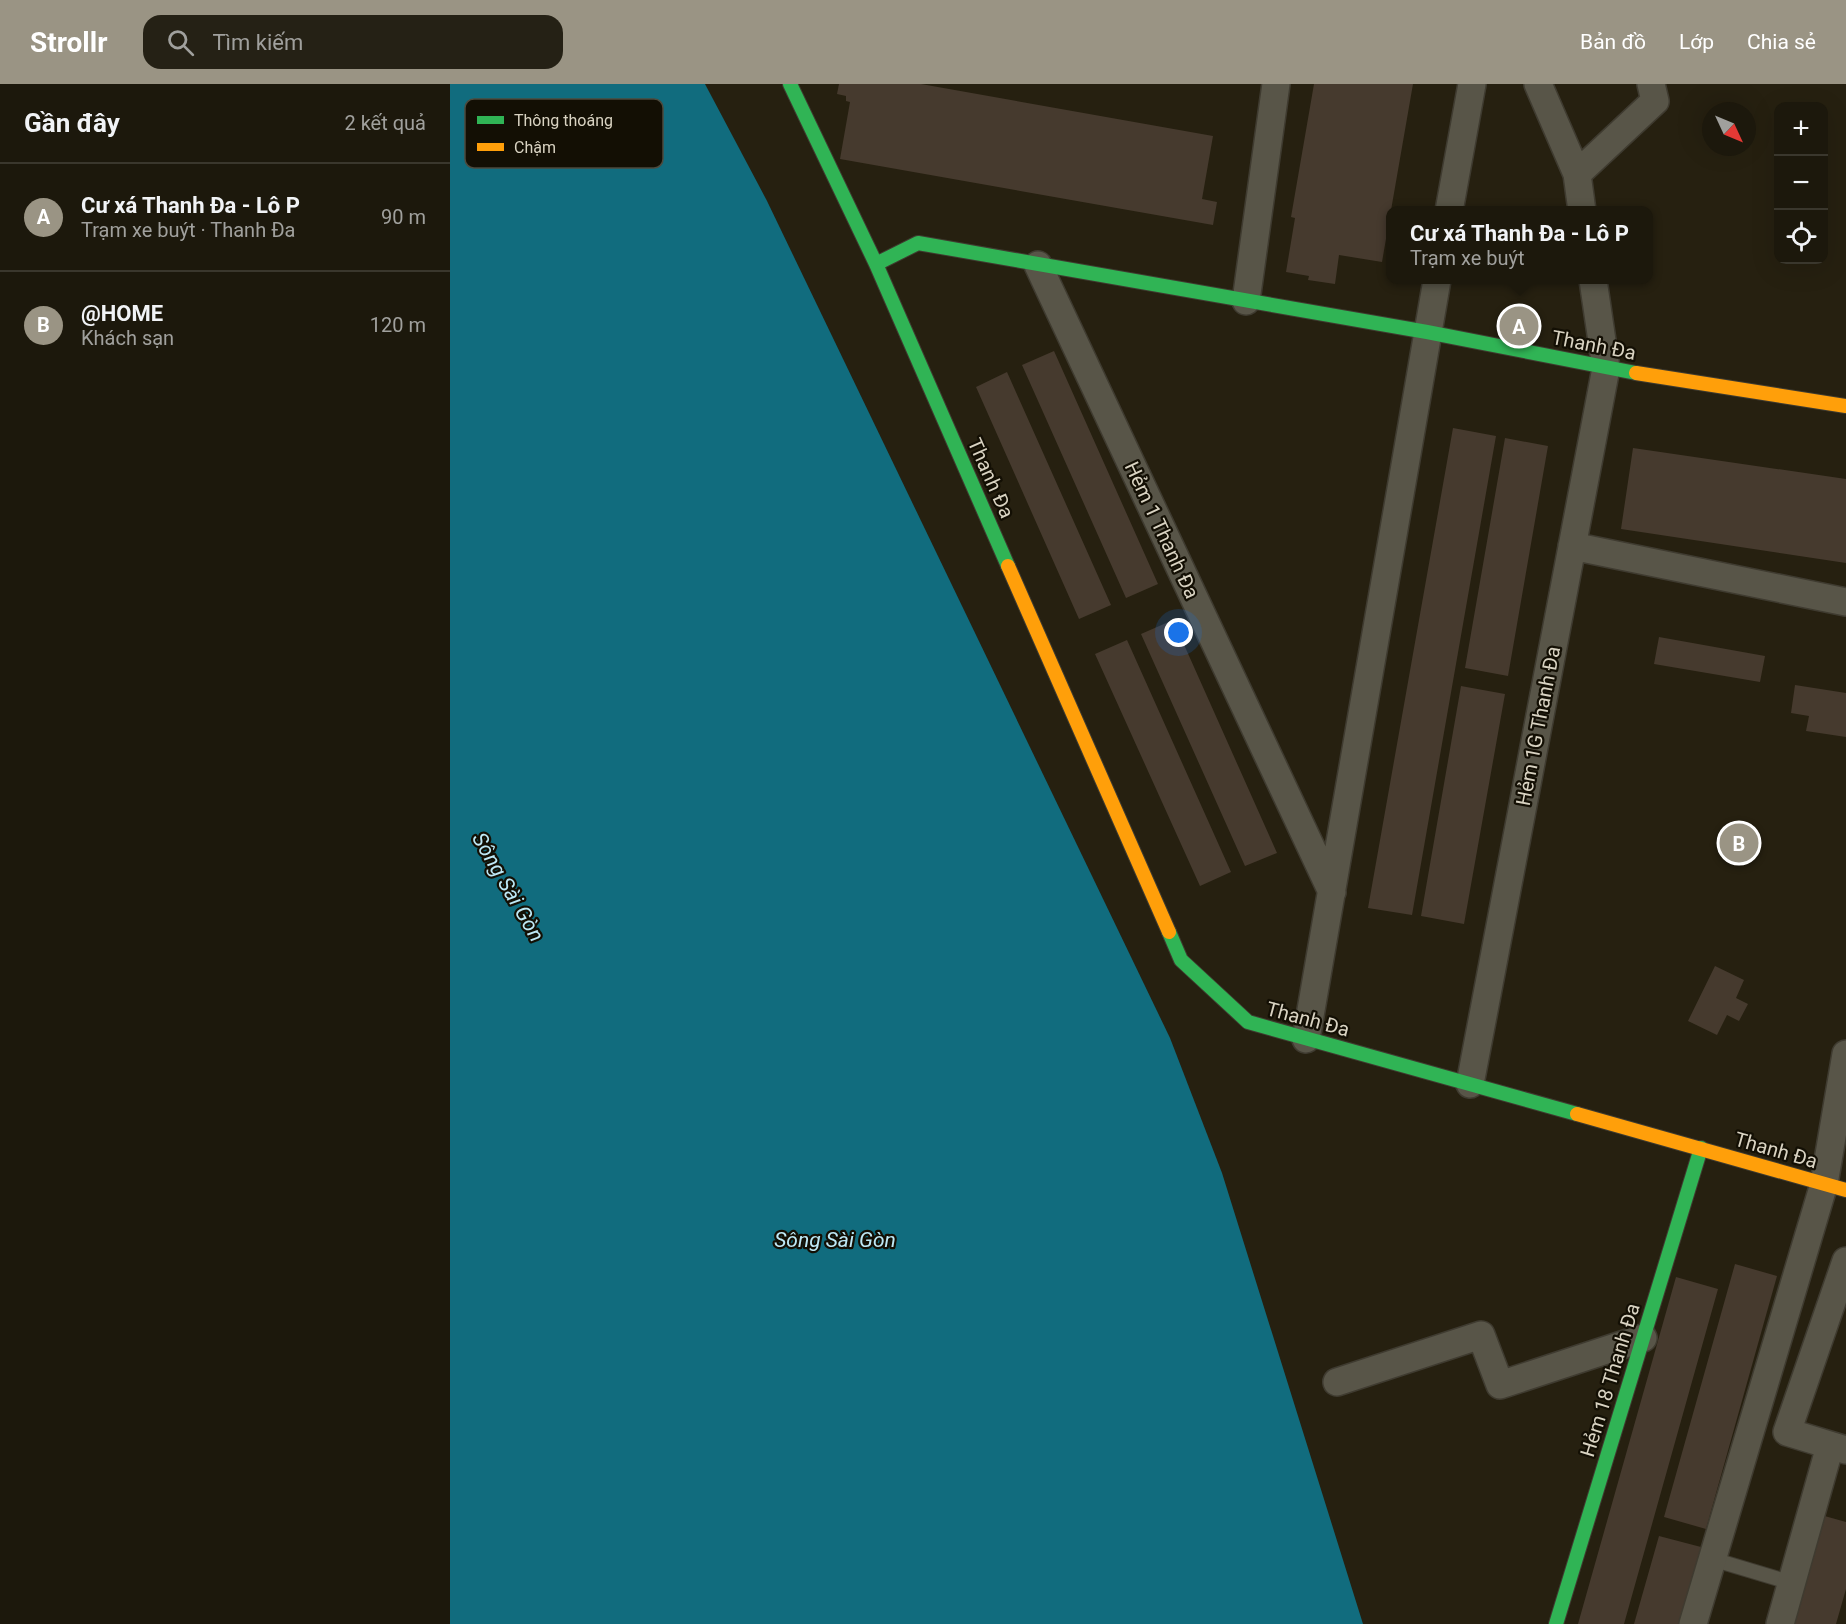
<!DOCTYPE html>
<html lang="vi">
<meta charset="utf-8">
<style>
body{margin:0;font-family:Roboto,sans-serif;background:#252115;color:#f1f3f6}
.controls{position:absolute;right:18px;top:18px;display:grid;overflow:hidden;border-radius:12px;box-shadow:0 6px 24px #0002}
.controls button{width:54px;height:54px;display:grid;place-items:center;padding:0;border:0;border-bottom:2px solid #3a372d;background:#1c180c;color:#f1f3f6;font:30px sans-serif}
.compass{position:absolute;left:1252px;top:18px;width:54px;height:54px;border-radius:50%;background:#1c180c;box-shadow:0 6px 24px #0002;rotate:134deg}
.you{position:absolute;left:729px;top:549px;width:21px;height:21px;margin:-15px;border:4px solid #fff;border-radius:50%;background:#1a73e8;box-shadow:0 0 0 9px #1a73e833}
.badge{display:grid;place-items:center;width:39px;height:39px;border-radius:50%;background:#9a9484;color:#fff;font-size:20px;font-weight:700}
.pin{position:absolute;translate:-50% -50%;border:3px solid #fff;box-shadow:0 2px 6px #0006}
.popup{position:absolute;left:936px;top:122px;width:267px;height:78px;box-sizing:border-box;display:grid;place-content:center;border-radius:12px;background:#1c180c;filter:drop-shadow(0 2px 4px #0005);font-size:20px;white-space:nowrap;color:#a0a09d}
.popup b{font-size:22px;color:#f1f3f6}
.popup::after{content:'';position:absolute;left:50%;top:100%;margin-left:-12px;border:12px solid transparent;border-top-color:#1c180c}
.list{margin:0;padding:0;list-style:none}
h2{display:flex;justify-content:space-between;align-items:center;height:78px;margin:0;padding:0 24px;font-size:26px}
h2 small{font-size:20px;font-weight:400;color:#a0a09d}
.list li{display:grid;grid-template-columns:39px 1fr auto;gap:18px;align-items:center;box-sizing:border-box;height:108px;padding:0 24px;border-top:2px solid #3a372d}
.list b{display:block;font-size:22px;white-space:nowrap}
.list p{margin:0;font-size:20px;white-space:nowrap;color:#a0a09d}
.list em{font-size:20px;font-style:normal;color:#a0a09d}
.icon{flex:none;width:33px;height:33px;fill:none;stroke:currentColor;stroke-width:2;stroke-linecap:round;stroke-linejoin:round}
.map{position:relative;flex:none;width:1396px;height:1540px;overflow:hidden}
header{display:flex;align-items:center;gap:36px;box-sizing:border-box;height:84px;padding:0 30px;background:#9a9484;color:#fff}
header strong{font-size:28px}
nav{display:flex;gap:33px;margin-inline-start:auto;font-size:21px}
.search{width:420px;height:54px;background:#252115;display:flex;align-items:center;gap:15px;box-sizing:border-box;padding:0 21px;border-radius:18px;color:#a0a09d;font-size:22px}
main{display:flex}
aside{flex:1;background:#1c180c}
.map>svg:first-child{display:block}
.water{fill:#116c7e}
.building{fill:#463a2e}
.lines{fill:none;stroke-linecap:round;stroke-linejoin:round}
.lane-casing{stroke:#3f3b30;stroke-width:16}
.street-casing{stroke:#3f3b30;stroke-width:30}
.fast-casing{stroke:#3f3b30;stroke-width:16}
.slow-casing{stroke:#3f3b30;stroke-width:16}
.lane{stroke:#585548;stroke-width:14}
.street{stroke:#585548;stroke-width:27}
.fast{stroke:#30b455;stroke-width:14}
.slow{stroke:#ff9f0a;stroke-width:14}
.labels{text-anchor:middle;stroke-width:4.5;stroke-linejoin:round;paint-order:stroke}
.street-label{font-size:20px;fill:#d9d3c2;stroke:#130f04}
.water-label{font-size:21px;font-style:italic;fill:#bee9f6;stroke:#130f04}
.key{fill:#130f04;stroke:#4e4a3d;stroke-width:1.5}
.key-label{font-size:16px;fill:#d9d3c2}
</style>
<header>
<strong>Strollr</strong>
<div class="search"><svg class="icon" aria-label="search" viewBox="0 0 24 24"><circle cx="10" cy="10" r="6"/><path d="M15 15l6 6"/></svg>Tìm kiếm</div>
<nav><a>Bản đồ</a><a>Lớp</a><a>Chia sẻ</a></nav>
</header>
<main>
<aside>
<h2>Gần đây<small>2 kết quả</small></h2>
<ul class="list">
<li><span class="badge">A</span><div><b>Cư xá Thanh Đa - Lô P</b><p>Trạm xe buýt · Thanh Đa</p></div><em>90 m</em></li>
<li><span class="badge">B</span><div><b>@HOME</b><p>Khách sạn</p></div><em>120 m</em></li>
</ul>
</aside>
<div class="map">
<svg width="1396" height="1540" viewBox="0 0 1396 1540">
<rect width="100%" height="100%" fill="#262010"/>
<path class="water" d="M0 0H255L317 117 720 954 772 1089 913 1540H0Z"/>
<path class="building" d="M389 0H471L763 52 752 115 767 118 763 141 390 75 400 18 396 17V12L387 10Z
M864 0H963L932 178 889 171 885 200 858 196 859 192 836 188 845 134 841 133Z
M604 267 708 500 676 514 572 281Z
M557 288 661 521 629 535 526 303Z
M1003 344 1046 352 962 831 918 824Z
M1055 354 1098 362 1058 592 1015 584Z
M1183 364 1396 395V479L1171 445Z
M723 536 827 769 795 782 691 550Z
M1209 553 1315 572 1310 598 1204 580Z
M677 556 781 788 750 802 645 570Z
M1345 601 1396 609V653L1356 647 1359 632 1341 629Z
M1011 602 1055 610 1014 840 971 832Z
M1265 882 1294 896 1286 914 1298 920 1289 937 1277 931 1267 951 1238 937Z
M1285 1180 1327 1192 1256 1445 1214 1433Z
M1226 1193 1268 1205 1174 1540H1128Z
M1371 1431 1396 1438V1505L1386 1540H1340Z
M1209 1452 1251 1463 1229 1540H1184Z"/>
<g class="lines">
<defs>
<path id="lane" d="M1262 1475 1342 1499"/>
<path id="street" d="M1088 0 1127 90
M999 127 1022 0
M1132 127 1127 90 1205 17 1201 0
M588 181 882 808
M796 217 826 0
M1122 462 1396 518
M856 955 987 196
M1020 1000 1156 284 1143 196
M1396 1177 1337 1348 1396 1366
M887 1298 1031 1251 1050 1301 1193 1254
M1243 1540 1374 1100 1396 970
M1330 1540 1380 1362"/>
<path id="fast" d="M340 0 426 180 558 482
M426 180 468 159 977 248 1186 289
M719 848 731 876 798 938 1127 1030
M1106 1540 1251 1064"/>
<path id="slow" d="M1186 289 1396 322
M558 482 719 848
M1127 1030 1396 1106"/>
</defs>
<use href="#lane" class="lane-casing"/>
<use href="#street" class="street-casing"/>
<use href="#fast" class="fast-casing"/>
<use href="#slow" class="slow-casing"/>
<use href="#lane" class="lane"/>
<use href="#street" class="street"/>
<use href="#fast" class="fast"/>
<use href="#slow" class="slow"/>
</g>
<g class="labels">
<g class="street-label">
<text transform="translate(1144 261) rotate(11)" y="7">Thanh Đa</text>
<text transform="translate(541 394) rotate(66)" y="7">Thanh Đa</text>
<text transform="translate(712 446) rotate(65)" y="7">Hẻm 1 Thanh Đa</text>
<text transform="translate(1088 642) rotate(-79)" y="7">Hẻm 1G Thanh Đa</text>
<text transform="translate(858 935) rotate(15)" y="7">Thanh Đa</text>
<text transform="translate(1326 1066) rotate(16)" y="7">Thanh Đa</text>
<text transform="translate(1160 1296) rotate(-73)" y="7">Hẻm 18 Thanh Đa</text>
</g>
<g class="water-label">
<text transform="translate(58 803) rotate(60)" y="7">Sông Sài Gòn</text>
<text x="385" y="1163">Sông Sài Gòn</text>
</g>
</g>
<rect x="15" y="15" width="198" height="69" rx="9" class="key"/>
<rect x="27" y="32" width="27" height="8" fill="#30b455"/>
<rect x="27" y="59" width="27" height="8" fill="#ff9f0a"/>
<g class="key-label">
<text x="64" y="42">Thông thoáng</text>
<text x="64" y="69">Chậm</text>
</g>
</svg>
<div class="controls">
<button>+</button>
<button>−</button>
<button><svg class="icon" aria-label="locate" viewBox="0 0 24 24"><circle cx="12" cy="12" r="6"/><path d="M12 2v4M12 18v4M2 12h4M18 12h4"/></svg></button>
</div>
<svg class="compass" viewBox="-18 -18 36 36"><path d="M0-13l5 13h-10z" fill="#e53935"/><path d="M0 13l5-13h-10z" fill="#a0a09d"/></svg>
<div class="you"></div>
<div class="pin badge" style="left:1069px;top:242px">A</div>
<div class="popup"><b>Cư xá Thanh Đa - Lô P</b>Trạm xe buýt</div>
<div class="pin badge" style="left:1289px;top:759px">B</div>
</div>
</main>
